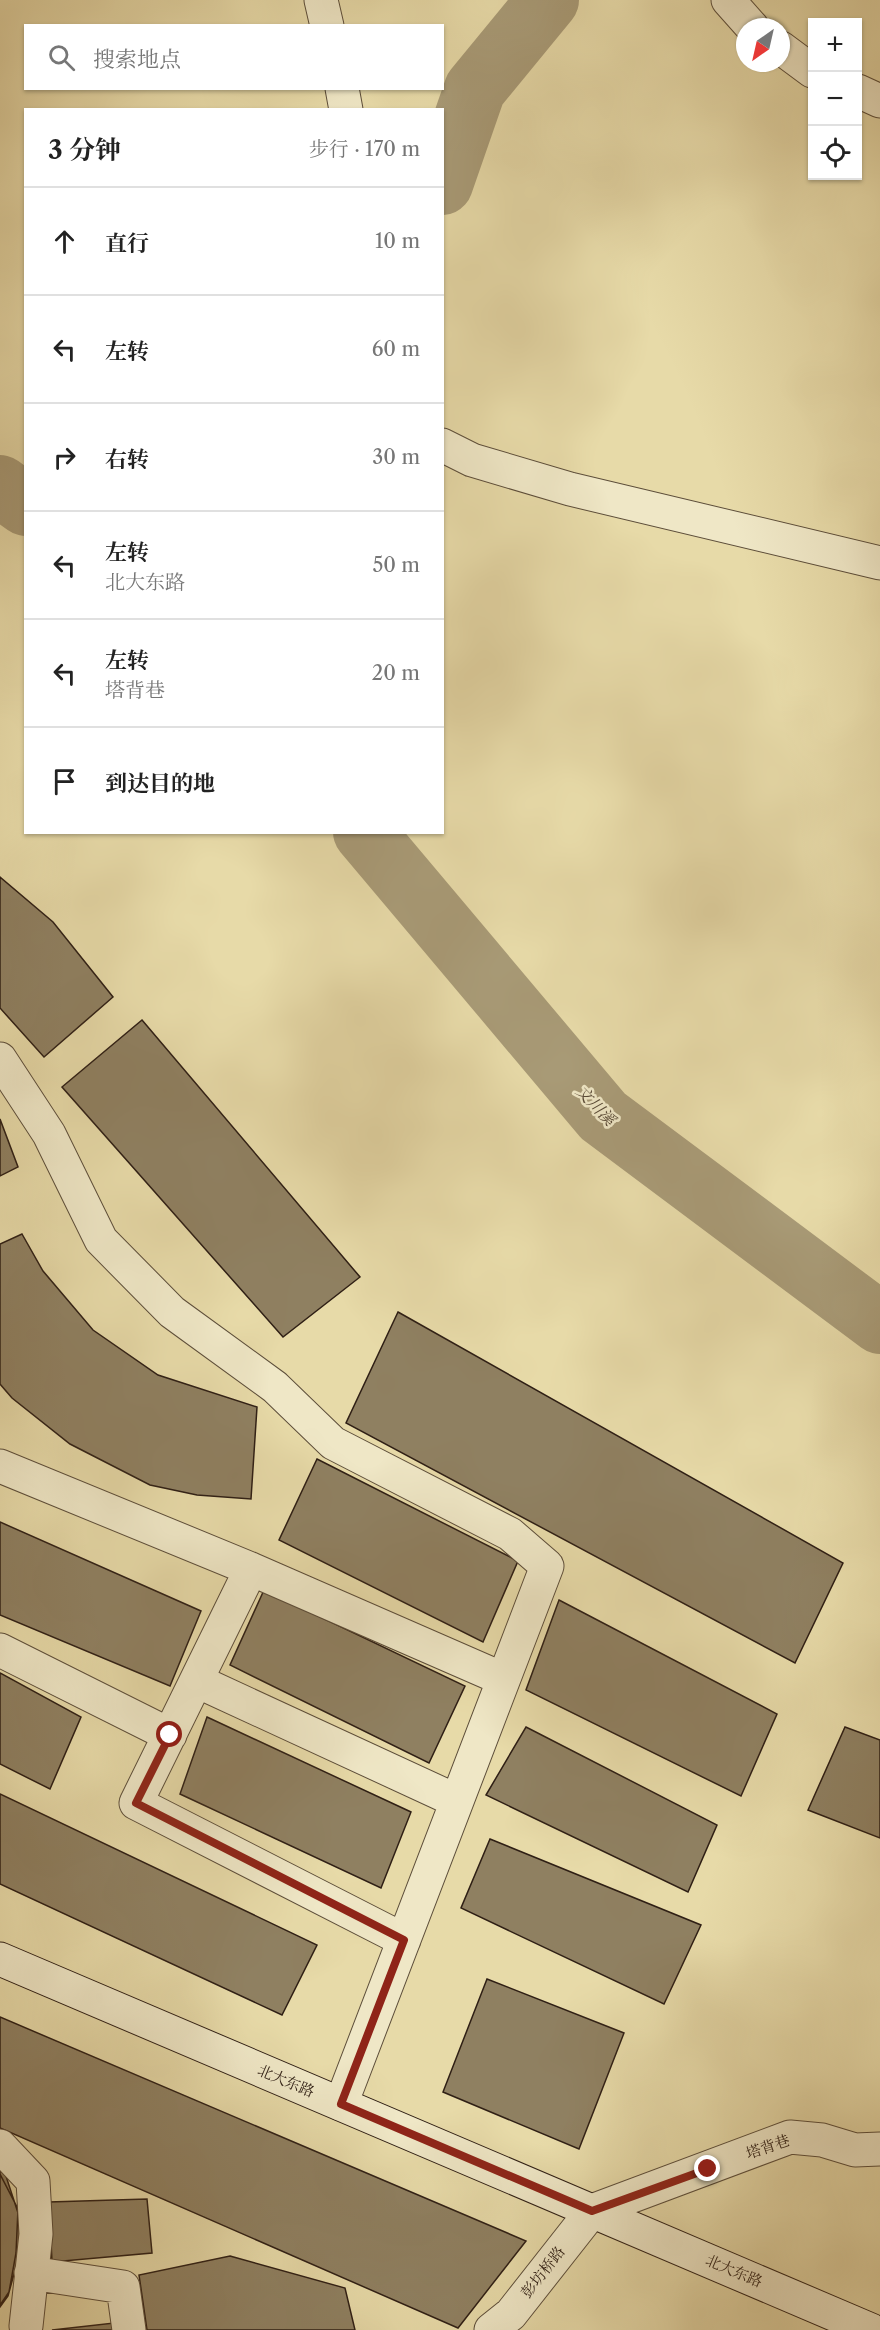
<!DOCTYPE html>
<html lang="zh">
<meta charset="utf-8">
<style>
body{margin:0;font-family:"Libre Caslon Text","Noto Serif SC",serif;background:#f6f6f6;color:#222}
.controls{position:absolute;right:18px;top:18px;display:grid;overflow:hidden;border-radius:0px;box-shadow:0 2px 4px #0004}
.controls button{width:54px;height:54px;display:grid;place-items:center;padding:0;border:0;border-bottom:2px solid #e0e0e0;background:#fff;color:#222;font:30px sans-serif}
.compass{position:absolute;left:736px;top:18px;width:54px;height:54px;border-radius:50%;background:#fff;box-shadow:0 2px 4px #0004;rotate:214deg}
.stop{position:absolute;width:18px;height:18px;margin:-14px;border:4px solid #8f2418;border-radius:50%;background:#fff}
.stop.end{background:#8f2418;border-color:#fff;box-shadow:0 2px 6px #0008}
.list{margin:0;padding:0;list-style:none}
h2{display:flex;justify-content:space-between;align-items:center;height:78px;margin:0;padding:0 24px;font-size:26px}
h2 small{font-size:20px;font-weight:400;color:#767676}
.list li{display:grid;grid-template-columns:39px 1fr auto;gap:18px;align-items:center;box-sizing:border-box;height:108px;padding:0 24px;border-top:2px solid #e0e0e0}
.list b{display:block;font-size:22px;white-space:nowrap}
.list p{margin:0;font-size:20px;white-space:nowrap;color:#767676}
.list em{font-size:20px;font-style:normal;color:#767676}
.icon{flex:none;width:33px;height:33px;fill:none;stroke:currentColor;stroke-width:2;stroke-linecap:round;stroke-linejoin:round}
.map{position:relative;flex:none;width:880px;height:2330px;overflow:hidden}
.search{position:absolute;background:#fff;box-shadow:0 2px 4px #0004;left:24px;top:24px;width:420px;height:66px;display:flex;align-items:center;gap:15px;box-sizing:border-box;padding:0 21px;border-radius:0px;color:#767676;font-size:22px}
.panel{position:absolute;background:#fff;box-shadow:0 2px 4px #0004;left:24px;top:108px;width:420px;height:726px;border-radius:0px}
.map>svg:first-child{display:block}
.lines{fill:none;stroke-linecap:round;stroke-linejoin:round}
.river{stroke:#a89a76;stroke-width:62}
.building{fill:#8f8061;stroke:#2f1f15;stroke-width:1.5}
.street-casing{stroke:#5d4e3a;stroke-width:35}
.secondary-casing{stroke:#2f1f15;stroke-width:35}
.street{stroke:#efe7c6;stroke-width:33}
.secondary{stroke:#efe7c6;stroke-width:33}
.route{stroke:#8f2418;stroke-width:8}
.labels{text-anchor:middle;stroke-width:5;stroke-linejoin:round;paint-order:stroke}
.street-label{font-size:15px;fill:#2f1f15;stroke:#efe7c6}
.water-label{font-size:16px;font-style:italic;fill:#594a37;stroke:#efe7c6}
</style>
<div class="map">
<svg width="880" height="2330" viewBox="0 0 880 2330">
<rect width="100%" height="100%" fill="#e7daa8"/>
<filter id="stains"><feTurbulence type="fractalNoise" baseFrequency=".00333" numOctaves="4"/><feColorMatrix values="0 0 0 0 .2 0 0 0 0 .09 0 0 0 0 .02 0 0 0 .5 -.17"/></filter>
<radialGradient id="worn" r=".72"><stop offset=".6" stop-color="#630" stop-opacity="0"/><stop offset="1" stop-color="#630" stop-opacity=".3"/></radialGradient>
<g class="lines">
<path class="river" d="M442 184 475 89 548 0
M0 486 26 505
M364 832 603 1116 880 1323"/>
</g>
<path class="building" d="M0 877 53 922 113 997 44 1057 0 1008Z
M142 1020 360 1277 283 1337 62 1087Z
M0 1119 18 1167 0 1176Z
M22 1234 43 1271 93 1330 158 1375 257 1407 251 1499 197 1495 150 1485 70 1444 12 1398 0 1384V1244Z
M398 1312 843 1563 795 1663 346 1423Z
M317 1459 518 1561 483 1642 279 1540Z
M0 1522 201 1611 170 1686 0 1615Z
M264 1590 465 1686 429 1763 230 1665Z
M559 1600 777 1714 741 1796 526 1690Z
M0 1673 81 1717 50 1789 0 1764Z
M207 1717 411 1812 381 1888 180 1794Z
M526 1727 717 1825 688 1892 486 1795Z
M845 1727 880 1740V1838L808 1810Z
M0 1794 317 1945 282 2015 0 1884Z
M490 1839 701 1925 664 2004 461 1908Z
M487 1979 624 2033 579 2149 443 2092Z
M0 2017 526 2241 458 2328 0 2128Z
M0 2167 5 2173 19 2216 20 2252 8 2296 0 2307Z
M0 2174 18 2209 16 2253 9 2292 0 2305Z
M147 2199 152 2253 52 2262 49 2202Z
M230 2256 345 2288 355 2330H147L139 2275Z
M114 2323 115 2330H52Z"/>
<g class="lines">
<defs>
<path id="street" d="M321 0 327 26
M728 0 752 27
M781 48 812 71
M342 88 346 110
M858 91 880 101
M442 445 472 460 570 489 880 563
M0 1059 49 1134 101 1240 172 1312 275 1387 333 1443 510 1534 547 1566 341 2104
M0 1466 251 1569 503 1679
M251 1569 136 1803 404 1940
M0 1650 170 1735
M197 1681 457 1801
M0 2146 33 2181 36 2234 26 2326
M592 2211 790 2137 822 2140 855 2150 880 2149
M31 2273 123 2287 129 2330
M491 2330 511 2314 592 2211"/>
<path id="secondary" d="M0 1959 871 2330"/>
</defs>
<use href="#street" class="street-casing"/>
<use href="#secondary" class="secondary-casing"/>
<use href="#street" class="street"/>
<use href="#secondary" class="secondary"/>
</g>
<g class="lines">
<path class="route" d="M170 1735 136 1803 404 1940 341 2104 592 2211 708 2169"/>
</g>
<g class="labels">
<g class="street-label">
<text transform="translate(286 2081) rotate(23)" y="5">北大东路</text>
<text transform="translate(768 2147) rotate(-19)" y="5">塔背巷</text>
<text transform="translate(734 2271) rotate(23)" y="5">北大东路</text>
<text transform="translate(543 2272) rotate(-52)" y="5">彭坊桥路</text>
</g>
<g class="water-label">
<text transform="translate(596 1105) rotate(46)" y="6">文川溪</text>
</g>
</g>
<rect width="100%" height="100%" filter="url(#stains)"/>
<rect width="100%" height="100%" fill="url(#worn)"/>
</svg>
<div class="controls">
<button>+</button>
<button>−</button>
<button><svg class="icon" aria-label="locate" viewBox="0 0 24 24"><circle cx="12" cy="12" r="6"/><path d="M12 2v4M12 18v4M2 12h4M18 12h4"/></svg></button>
</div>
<svg class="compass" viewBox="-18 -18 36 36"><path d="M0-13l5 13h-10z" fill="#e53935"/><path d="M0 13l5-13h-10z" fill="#767676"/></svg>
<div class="stop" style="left:170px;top:1735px"></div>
<div class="stop end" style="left:708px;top:2169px"></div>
<div class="search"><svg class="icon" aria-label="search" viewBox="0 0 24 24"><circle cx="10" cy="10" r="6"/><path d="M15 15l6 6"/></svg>搜索地点</div>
<section class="panel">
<h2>3 分钟<small>步行 · 170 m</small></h2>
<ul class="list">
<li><svg class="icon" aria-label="ahead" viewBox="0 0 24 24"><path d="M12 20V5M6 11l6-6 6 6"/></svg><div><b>直行</b></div><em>10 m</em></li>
<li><svg class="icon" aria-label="left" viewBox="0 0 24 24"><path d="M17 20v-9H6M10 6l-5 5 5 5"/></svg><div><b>左转</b></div><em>60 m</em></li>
<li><svg class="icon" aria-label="right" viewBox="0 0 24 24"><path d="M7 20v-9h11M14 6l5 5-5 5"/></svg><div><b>右转</b></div><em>30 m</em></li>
<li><svg class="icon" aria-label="left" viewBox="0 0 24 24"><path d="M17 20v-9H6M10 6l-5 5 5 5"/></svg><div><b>左转</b><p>北大东路</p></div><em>50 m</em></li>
<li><svg class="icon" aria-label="left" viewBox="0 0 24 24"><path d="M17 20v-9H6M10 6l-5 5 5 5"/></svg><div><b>左转</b><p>塔背巷</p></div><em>20 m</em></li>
<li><svg class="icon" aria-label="arrive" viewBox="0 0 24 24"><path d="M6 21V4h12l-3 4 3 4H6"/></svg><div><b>到达目的地</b></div></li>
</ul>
</section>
</div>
